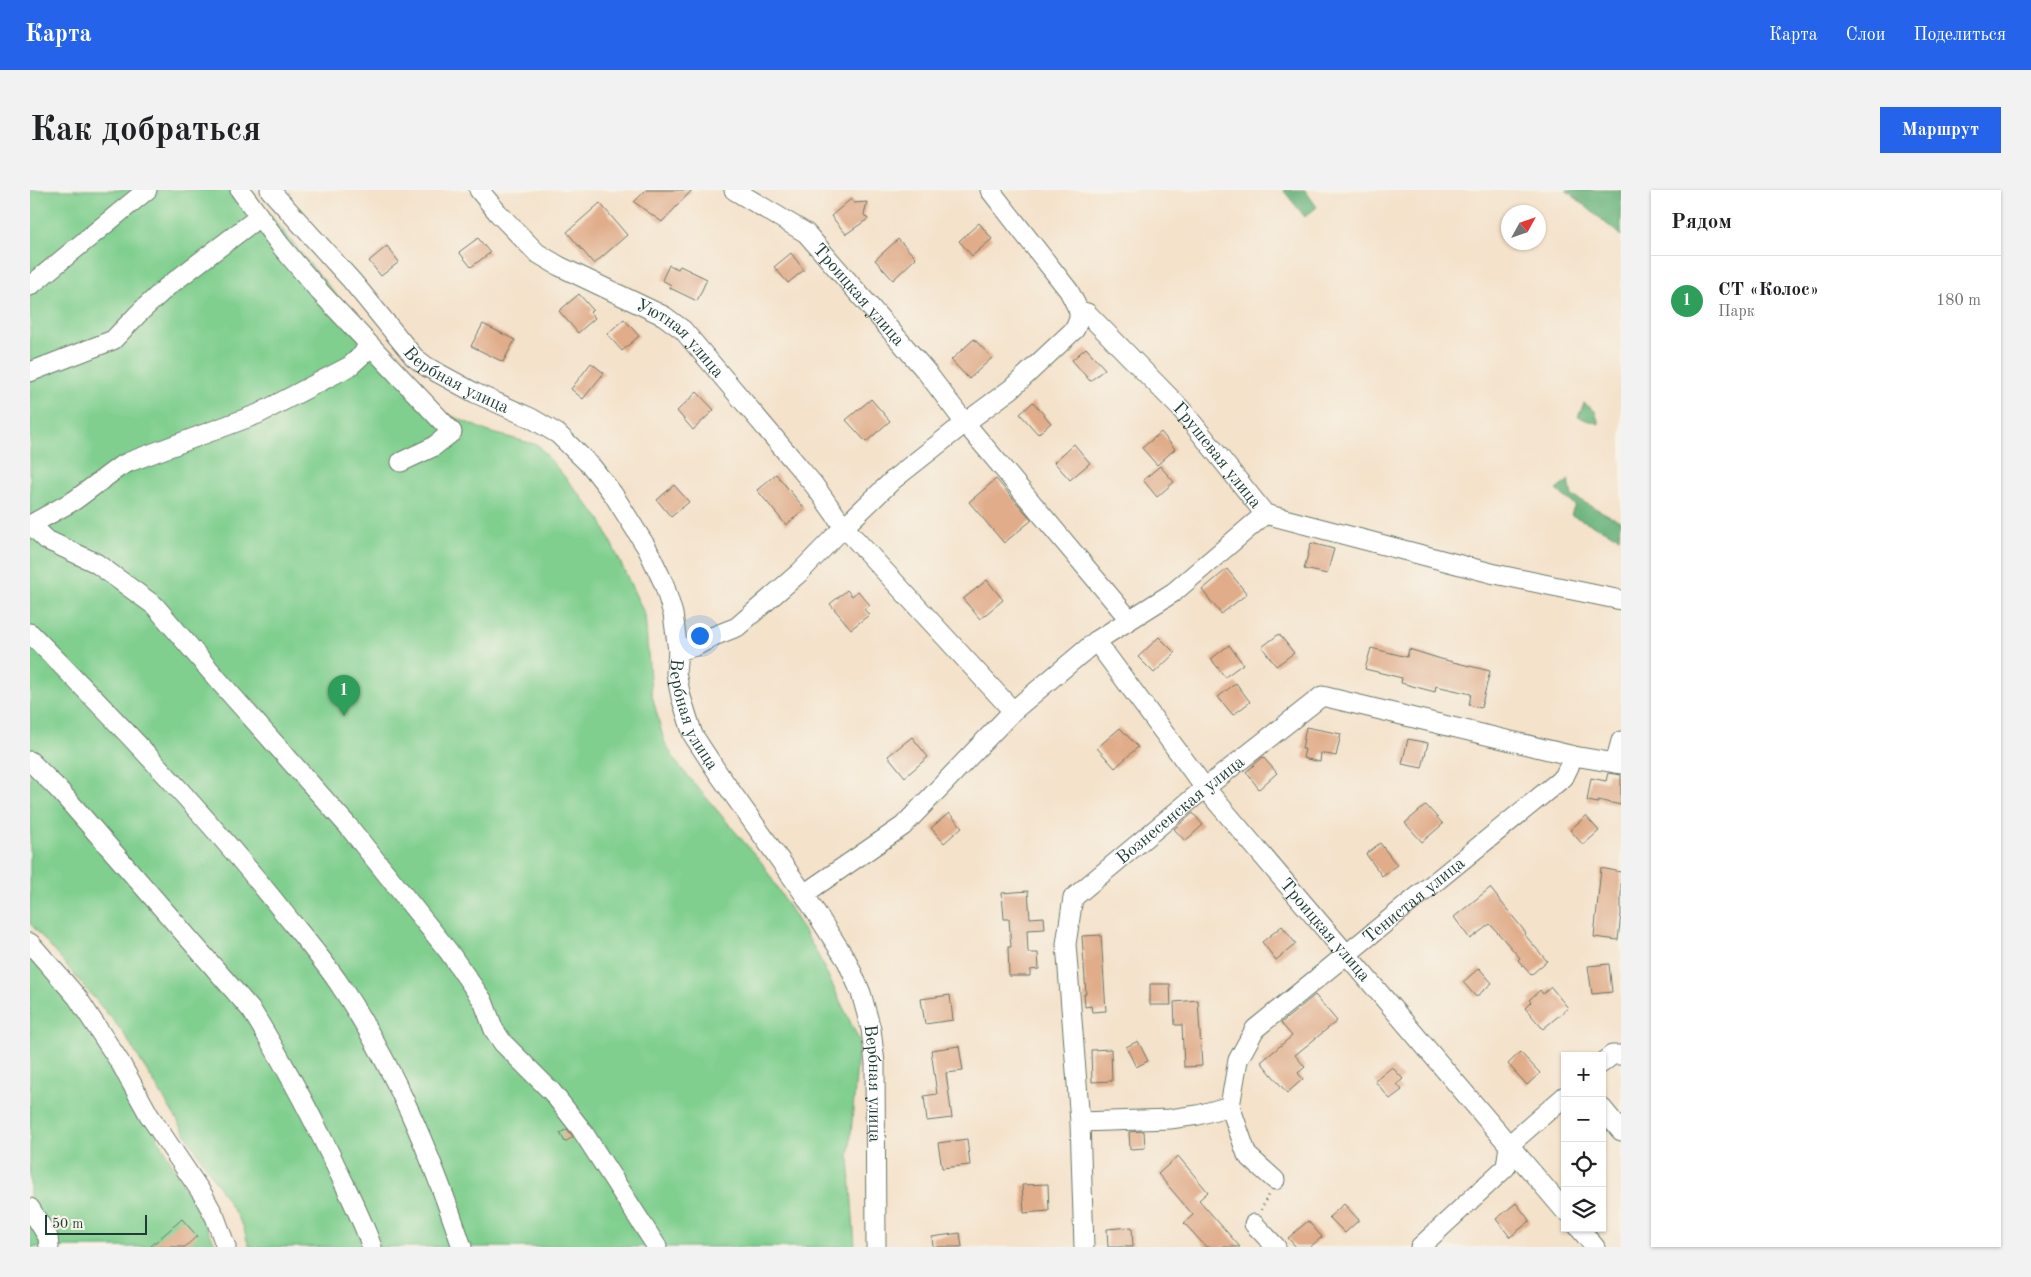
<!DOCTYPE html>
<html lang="ru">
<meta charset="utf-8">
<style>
body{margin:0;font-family:"Old Standard TT",serif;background:#f2f2f2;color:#202124}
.controls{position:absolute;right:15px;bottom:15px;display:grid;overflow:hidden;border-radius:0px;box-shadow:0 1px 4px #0004}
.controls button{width:45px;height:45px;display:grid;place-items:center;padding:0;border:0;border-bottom:1px solid #e0e0e0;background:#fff;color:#202124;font:25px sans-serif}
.compass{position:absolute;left:1471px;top:15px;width:45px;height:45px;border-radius:50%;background:#fff;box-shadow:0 1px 4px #0004;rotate:50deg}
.scale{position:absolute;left:15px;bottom:12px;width:102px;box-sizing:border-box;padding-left:5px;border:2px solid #1f3d34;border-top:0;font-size:14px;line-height:18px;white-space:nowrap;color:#1f3d34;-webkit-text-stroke:4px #f7f3e8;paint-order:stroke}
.you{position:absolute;left:669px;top:445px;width:18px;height:18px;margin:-12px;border:4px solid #fff;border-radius:50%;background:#1a73e8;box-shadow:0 0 0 8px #1a73e833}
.badge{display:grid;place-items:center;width:32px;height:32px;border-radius:50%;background:#2563eb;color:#fff;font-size:16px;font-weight:700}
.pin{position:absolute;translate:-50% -41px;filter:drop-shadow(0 1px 2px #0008)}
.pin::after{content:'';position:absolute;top:26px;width:18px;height:15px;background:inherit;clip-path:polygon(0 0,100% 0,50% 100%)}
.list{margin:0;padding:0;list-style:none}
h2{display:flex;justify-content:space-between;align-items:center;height:65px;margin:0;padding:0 20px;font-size:21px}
h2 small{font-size:16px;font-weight:400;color:#757577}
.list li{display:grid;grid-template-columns:32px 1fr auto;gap:15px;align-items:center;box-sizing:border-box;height:90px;padding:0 20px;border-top:1px solid #e0e0e0}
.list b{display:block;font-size:19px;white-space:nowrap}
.list p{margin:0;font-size:16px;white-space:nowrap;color:#757577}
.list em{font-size:16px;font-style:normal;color:#757577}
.icon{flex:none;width:28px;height:28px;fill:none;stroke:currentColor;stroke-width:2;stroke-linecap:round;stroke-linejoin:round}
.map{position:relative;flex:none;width:1591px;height:1057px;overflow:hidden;border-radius:0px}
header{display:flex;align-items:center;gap:30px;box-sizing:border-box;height:70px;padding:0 25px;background:#2563eb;color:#fff}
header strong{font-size:24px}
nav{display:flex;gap:28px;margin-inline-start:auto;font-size:18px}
.intro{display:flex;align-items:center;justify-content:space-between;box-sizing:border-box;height:120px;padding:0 30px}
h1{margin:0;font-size:35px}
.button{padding:12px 22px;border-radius:0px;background:#2563eb;color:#fff;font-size:18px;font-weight:700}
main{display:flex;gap:30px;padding:0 30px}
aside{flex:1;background:#fff;border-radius:0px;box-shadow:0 1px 4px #0004}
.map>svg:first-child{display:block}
.green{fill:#80cf8f;stroke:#508662}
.forest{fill:#68b27a;stroke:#447857}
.building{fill:#e0ac89}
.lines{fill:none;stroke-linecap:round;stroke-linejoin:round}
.minor-casing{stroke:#6a7769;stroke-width:21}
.path{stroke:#6a7769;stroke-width:2.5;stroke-dasharray:1 4;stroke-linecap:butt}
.minor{stroke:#fff;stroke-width:19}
.labels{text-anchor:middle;stroke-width:4;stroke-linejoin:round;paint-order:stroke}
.street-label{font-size:18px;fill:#1f3d34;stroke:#f7f3e8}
</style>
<header>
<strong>Карта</strong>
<nav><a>Карта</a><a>Слои</a><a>Поделиться</a></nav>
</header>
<div class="intro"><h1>Как добраться</h1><a class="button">Маршрут</a></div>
<main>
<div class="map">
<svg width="1591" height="1057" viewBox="0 0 1591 1057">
<rect width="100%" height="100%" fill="#f7f3e8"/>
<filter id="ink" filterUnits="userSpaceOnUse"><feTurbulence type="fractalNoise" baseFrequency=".02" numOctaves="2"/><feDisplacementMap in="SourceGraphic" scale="10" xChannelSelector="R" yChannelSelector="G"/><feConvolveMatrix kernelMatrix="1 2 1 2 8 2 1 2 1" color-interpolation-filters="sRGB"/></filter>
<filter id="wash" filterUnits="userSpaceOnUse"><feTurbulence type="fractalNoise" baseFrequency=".0096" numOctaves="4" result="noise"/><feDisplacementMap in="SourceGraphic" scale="20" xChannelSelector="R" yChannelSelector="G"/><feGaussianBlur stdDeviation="1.12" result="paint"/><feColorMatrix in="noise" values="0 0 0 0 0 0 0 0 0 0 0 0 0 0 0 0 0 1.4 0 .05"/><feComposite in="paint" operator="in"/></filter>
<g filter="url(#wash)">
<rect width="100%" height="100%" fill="#f4e2cb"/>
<path class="green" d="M0 0H220L278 72 380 190 415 223 459 242 508 255 570 329 615 425 621 501 634 551 646 572 732 673 786 761 829 850 819 968 825 1057H219L213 1036 92 841 0 733Z
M0 762 59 831 131 953 187 1057H0Z"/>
<path class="forest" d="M1253 0H1275L1287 17 1275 27Z
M1536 0H1591V46Z
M1554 213 1565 221 1569 234 1548 227Z
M1539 290 1542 306 1590 331 1589 347 1541 325 1545 315 1526 300Z"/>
<g id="blocks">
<path class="building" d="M616 0H662L632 32 604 12Z
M821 9 824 13 837 12 834 25 838 29 816 44 801 26Z
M570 13 597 45 564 74 537 42Z
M949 33 962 49 942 66 929 51Z
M448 48 460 63 441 77 429 62Z
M868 49 886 68 863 90 845 70Z
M357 56 369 72 351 86 339 71Z
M761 63 774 80 758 93 744 77Z
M639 75 648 79 650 76 677 89 667 111 640 98 641 95 632 90Z
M549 104 563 120 560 122 565 128 548 143 529 121Z
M594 129 609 146 592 161 577 144Z
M453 134 485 150 473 172 441 156Z
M944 149 962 168 939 189 921 170Z
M1056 158 1075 179 1060 191 1042 170Z
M561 173 574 183 553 209 541 199Z
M667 202 684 220 663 240 647 221Z
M841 209 860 231 836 252 816 230Z
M1003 212 1021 233 1008 244 990 224Z
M1131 242 1145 259 1127 275 1112 258Z
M1044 254 1060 273 1040 290 1024 272Z
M1130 276 1144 292 1127 307 1113 290Z
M746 284 775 319 756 335 727 300Z
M966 289 1002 330 974 353 939 312Z
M644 295 659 312 641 327 627 310Z
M1281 353 1304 359 1297 384 1274 379Z
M1197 379 1217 404 1191 424 1172 400Z
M957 390 973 410 950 429 933 409Z
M817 400 822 406 828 401 840 415 834 419 839 425 821 439 800 414Z
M1249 444 1264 463 1246 476 1232 457Z
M1129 447 1145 463 1124 483 1108 467Z
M1199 455 1213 474 1195 487 1181 469Z
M1341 458 1377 467 1379 459 1411 469 1460 481 1451 518 1439 515 1441 504 1406 496 1405 502 1371 493 1372 488 1335 479Z
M1206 493 1220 512 1203 525 1188 507Z
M1276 537 1311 544 1306 566 1291 563 1290 572 1273 568 1275 559H1272Z
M1090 538 1108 557 1085 578 1067 558Z
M882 547 898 567 875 587 858 566Z
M1378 549 1398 553 1392 578 1372 574Z
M1233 567 1247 583 1229 599 1216 582Z
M1578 583 1591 585V615L1568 610V613L1557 611 1561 588 1576 591Z
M1396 615 1413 634 1392 652 1375 633Z
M919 623 932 637 914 653 901 638Z
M1163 623 1173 635 1155 651 1144 639Z
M1556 626 1569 641 1553 655 1540 640Z
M1350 653 1367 675 1352 686 1336 664Z
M1571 678 1591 682V724L1588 750 1564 747Z
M1460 698 1496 743 1494 744 1517 771 1501 785 1488 770 1490 768 1460 734 1440 749 1424 727Z
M998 701 1000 728 1014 727 1015 739 997 740 998 763H1008L1009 779 1000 780V786H979L978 757H981L979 729H974L972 703Z
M1252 736 1266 754 1246 770 1232 752Z
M1071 745 1076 821 1062 822 1061 816 1055 817 1054 804H1056L1052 746Z
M1579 774 1582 802 1562 804 1558 776Z
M1449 778 1462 793 1446 807 1433 792Z
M1120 794H1140L1141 815H1120Z
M1521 797 1538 818 1513 839 1495 818 1501 812 1499 810 1510 800 1513 804Z
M920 805 923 830 895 834 891 809Z
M1285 805 1307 831 1265 865 1275 877 1268 883 1273 889 1257 903 1231 872 1262 846 1251 833Z
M1168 810 1172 876 1154 877 1152 835H1145L1144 812Z
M1108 851 1118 871 1106 877 1096 857Z
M929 856 933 881 916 883 922 928 897 931 894 906 907 904 901 860Z
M1081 859 1082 891 1062 892 1061 860Z
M1490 862 1510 883 1497 895 1478 874Z
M1362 877 1373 889 1367 894 1372 900 1360 909 1345 891Z
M537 939 543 947 535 952 530 943Z
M1114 941 1115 958 1100 959 1099 942Z
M937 949 940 975 912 978 908 953Z
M1148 966 1178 1002 1169 1010 1210 1057H1176L1154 1033 1163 1025 1128 984Z
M1018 994 1019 1021 994 1023 992 995Z
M1486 1013 1500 1031 1480 1047 1466 1029Z
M1314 1014 1329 1030 1315 1043 1299 1027Z
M152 1029 167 1046 155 1057H120Z
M1278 1031 1292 1047 1280 1057H1266L1258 1048Z
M1102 1037 1103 1057H1078L1077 1039Z
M930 1043 932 1057H903L902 1047Z"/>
</g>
</g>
<g filter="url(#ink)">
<use href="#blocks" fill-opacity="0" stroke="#6a7769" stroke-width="1"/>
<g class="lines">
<defs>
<g id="minor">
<path d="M210 0 251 56 290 102 422 242 403 257 371 272"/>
<path id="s1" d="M240 0 322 91 384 167 397 177 445 203 501 228 528 244 562 277 583 304 617 358 634 394 643 424 648 461 646 483 651 507 663 545 688 583 774 704 817 771 831 803 841 839 845 873 846 1057"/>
<path id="s2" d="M449 0 468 23 507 63 529 76 634 126 653 140 784 295 814 337 864 289 935 233 981 199 1045 139 1049 129V121"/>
<path id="s3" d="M704 0 776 43 895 180 935 233 1099 429"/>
<path id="s4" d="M960 0 1039 101 1049 121 1057 123 1152 220 1235 324 1465 384 1591 410"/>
<path d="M0 96 117 0"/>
<path d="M0 182 83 150 110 122 137 97 229 27"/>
<path d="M0 335 45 310 89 277 99 272 228 224 320 176 333 164 338 154"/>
<path d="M1 335 17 350 66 373 125 416 189 491 319 637 419 762 453 811 464 840 473 853 522 902 551 939 627 1057"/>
<path d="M0 443C84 528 167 615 242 708 264 736 288 763 308 792 363 874 401 964 432 1057"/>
<path id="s5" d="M1066 451 1175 598 1535 1021"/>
<path d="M648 461 666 456 684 446 707 437 769 383 814 337 983 521"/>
<path d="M0 571 30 601 222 821C251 868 277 917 301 966 315 996 331 1026 342 1057"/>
<path d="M1585 573 1591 551"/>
<path d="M774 704 873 636 983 521 1066 451 1144 402 1235 324"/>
<path d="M0 753 47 807 91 874 119 925 173 1005 185 1027 196 1057"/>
<path d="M1572 873 1582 865H1591"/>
<path d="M1572 918 1591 941"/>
<path d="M1050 932 1140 929 1168 925 1200 916"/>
<path id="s6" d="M1245 990 1217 965 1200 916 1208 870 1225 839 1534 587 1544 566"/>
<path d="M0 1018 18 1047 19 1057"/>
<path d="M1224 1034 1246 1057"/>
<path d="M1549 1038 1565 1057"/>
<path id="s7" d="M1054 1057 1050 932 1036 754 1043 708 1175 598 1292 506 1544 566 1591 574"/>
<path d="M1390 1057 1476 977 1479 955 1535 906"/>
</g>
</defs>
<use href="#minor" class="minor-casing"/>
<path class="path" d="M1231 1020 1239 1003"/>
<use href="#minor" class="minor"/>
</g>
</g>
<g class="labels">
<g class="street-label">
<text dy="6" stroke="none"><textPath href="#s3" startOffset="165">Троицкая улица</textPath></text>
<text dy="6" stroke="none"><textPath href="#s2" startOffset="254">Уютная улица</textPath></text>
<text dy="6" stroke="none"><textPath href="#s1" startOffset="269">Вербная улица</textPath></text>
<text dy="6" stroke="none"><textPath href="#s4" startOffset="352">Грушевая улица</textPath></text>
<text dy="6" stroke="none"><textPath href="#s1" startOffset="705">Вербная улица</textPath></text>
<text dy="6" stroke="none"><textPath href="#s7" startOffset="489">Вознесенская улица</textPath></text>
<text dy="6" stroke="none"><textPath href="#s6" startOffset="376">Тенистая улица</textPath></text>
<text dy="6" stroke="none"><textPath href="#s5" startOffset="369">Троицкая улица</textPath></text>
<text dy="6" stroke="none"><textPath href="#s1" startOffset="1125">Вербная улица</textPath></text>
</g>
</g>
</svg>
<div class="controls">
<button>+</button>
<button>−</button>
<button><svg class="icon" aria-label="locate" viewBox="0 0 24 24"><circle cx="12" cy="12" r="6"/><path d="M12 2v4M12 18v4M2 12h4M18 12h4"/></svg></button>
<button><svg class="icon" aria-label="layers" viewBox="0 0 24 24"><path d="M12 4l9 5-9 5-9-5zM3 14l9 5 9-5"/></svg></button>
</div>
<svg class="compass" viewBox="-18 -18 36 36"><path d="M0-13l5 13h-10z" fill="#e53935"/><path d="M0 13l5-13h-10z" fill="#757577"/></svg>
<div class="scale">50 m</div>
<div class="you"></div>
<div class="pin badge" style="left:314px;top:526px;background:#2e9e5b">1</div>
</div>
<aside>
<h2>Рядом<small></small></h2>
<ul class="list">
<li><span class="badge" style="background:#2e9e5b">1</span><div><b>СТ «Колос»</b><p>Парк</p></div><em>180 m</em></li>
</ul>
</aside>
</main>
